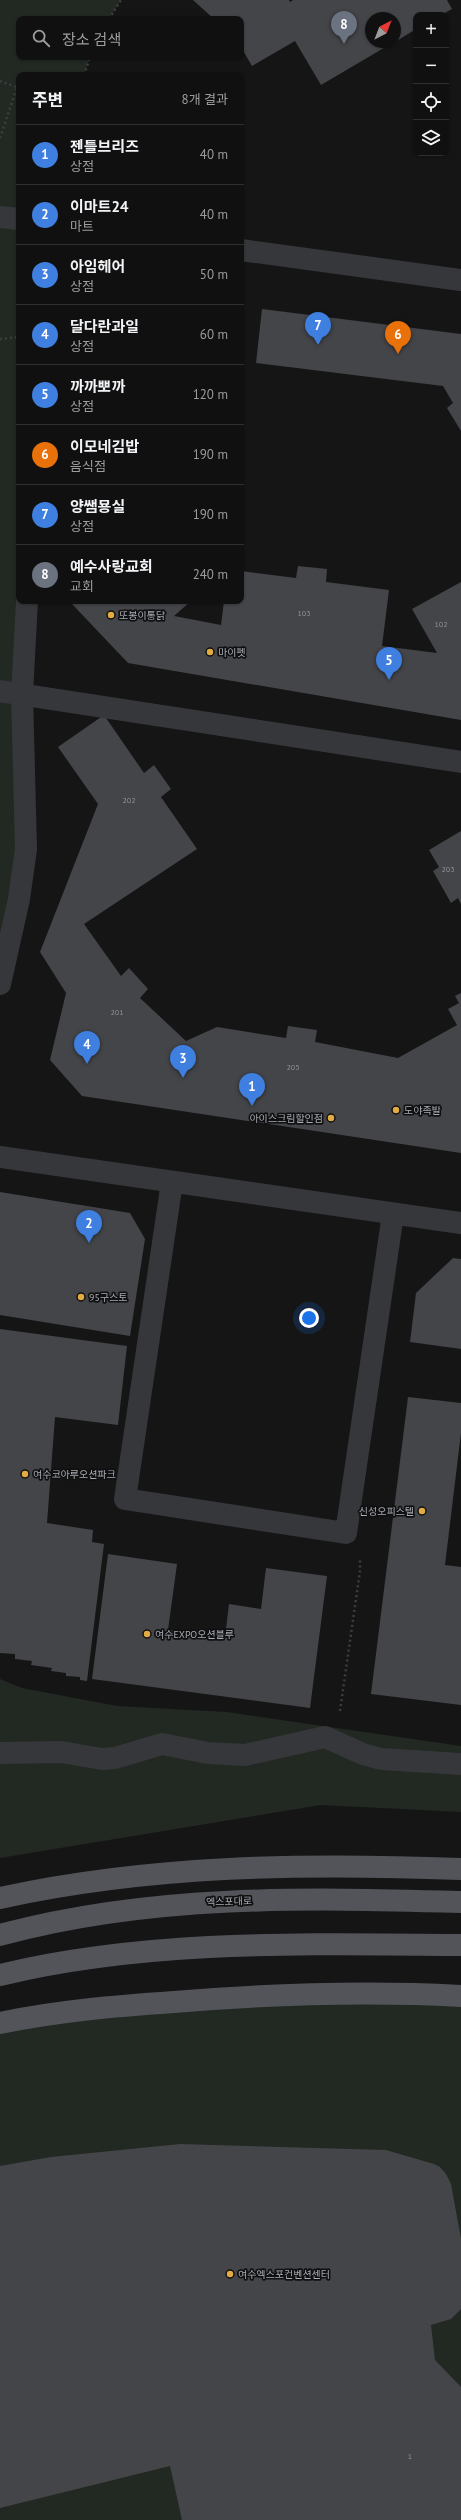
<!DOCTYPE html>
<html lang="ko">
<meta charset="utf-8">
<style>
body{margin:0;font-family:"PT Sans","Noto Sans KR",sans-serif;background:#1e1e1e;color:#f1f3f6}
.controls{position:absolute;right:12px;top:12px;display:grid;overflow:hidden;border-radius:8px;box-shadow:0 1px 3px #0004}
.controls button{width:36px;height:36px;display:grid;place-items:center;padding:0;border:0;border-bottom:1px solid #303030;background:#101010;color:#f1f3f6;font:20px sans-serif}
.compass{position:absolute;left:365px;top:12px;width:36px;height:36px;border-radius:50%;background:#101010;box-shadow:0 1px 3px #0004;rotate:42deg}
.you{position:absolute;left:309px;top:1318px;width:14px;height:14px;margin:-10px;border:3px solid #fff;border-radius:50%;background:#1a73e8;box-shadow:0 0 0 6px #1a73e833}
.badge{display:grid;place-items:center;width:26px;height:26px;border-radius:50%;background:#db2777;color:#fff;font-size:13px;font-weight:700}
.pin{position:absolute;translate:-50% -33px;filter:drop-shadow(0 1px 2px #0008)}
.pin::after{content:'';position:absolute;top:21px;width:14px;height:12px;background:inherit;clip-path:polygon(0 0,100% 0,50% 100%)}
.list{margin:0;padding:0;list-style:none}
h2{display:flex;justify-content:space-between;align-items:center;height:52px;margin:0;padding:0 16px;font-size:17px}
h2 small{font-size:13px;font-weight:400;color:#9c9d9f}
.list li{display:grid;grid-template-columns:26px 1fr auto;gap:12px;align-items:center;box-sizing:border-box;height:60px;padding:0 16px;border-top:1px solid #303030}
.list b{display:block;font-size:15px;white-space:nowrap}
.list p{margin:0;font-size:13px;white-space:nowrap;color:#9c9d9f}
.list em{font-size:13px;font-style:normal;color:#9c9d9f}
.icon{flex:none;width:22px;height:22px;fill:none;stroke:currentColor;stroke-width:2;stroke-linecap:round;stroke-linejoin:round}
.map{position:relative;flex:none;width:461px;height:2520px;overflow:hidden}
.search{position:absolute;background:#101010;box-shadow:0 1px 3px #0004;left:16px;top:16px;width:228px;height:44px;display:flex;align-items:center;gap:10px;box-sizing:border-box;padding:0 14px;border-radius:8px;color:#9c9d9f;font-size:15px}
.panel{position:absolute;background:#101010;box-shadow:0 1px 3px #0004;left:16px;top:72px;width:228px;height:532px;border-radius:8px}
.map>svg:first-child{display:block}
.green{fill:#212922}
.building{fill:#444549}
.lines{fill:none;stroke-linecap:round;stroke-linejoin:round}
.path{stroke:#3c3e42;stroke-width:2.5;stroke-dasharray:2 3;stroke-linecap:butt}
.pedestrian{stroke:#36373b;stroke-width:22}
.minor{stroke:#36373b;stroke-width:22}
.primary{stroke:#52545a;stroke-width:22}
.poi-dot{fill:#e2ac42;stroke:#101011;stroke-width:1.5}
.labels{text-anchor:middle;stroke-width:3.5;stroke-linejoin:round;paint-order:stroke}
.number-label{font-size:8px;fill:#8f929a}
.poi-label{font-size:10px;fill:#a8acb5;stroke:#101011;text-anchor:start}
.street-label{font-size:10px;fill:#a8acb5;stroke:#101011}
</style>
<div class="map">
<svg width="461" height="2520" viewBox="0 0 461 2520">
<rect width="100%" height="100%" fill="#151516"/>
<path class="green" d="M0 0H121L109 19H19V57H90L84 75H19V601L26 849 0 991Z
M0 1679 22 1688 117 1706 227 1712 461 1746V1812L321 1805 0 1858Z
M364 1998 461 2007V2520H0V2031L50 2019Z"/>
<path class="building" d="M193 0H289L290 2 293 0H447L452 9 441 15H416V29L395 42V18H371V42H394L321 85 295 41 252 66 241 47V19H214Z
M262 309 461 334V431L447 408 453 403 443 386 256 363Z
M298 566 327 569 326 582 389 590 382 646 437 653 412 609 461 582V720L128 663 72 604 75 601H191L174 616 221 625 224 601H241V571L296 578Z
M104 715 144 773 154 765 171 789 161 797 197 849 84 924 121 976 129 968 148 989 140 998 186 1041 217 1027 286 1038 288 1026 317 1030 315 1042 398 1058 457 1025 448 1009 459 1003 455 996 461 993V1153L82 1096 50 1060 66 993 40 952 98 804 58 747Z
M461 831V904L458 898 451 903 433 871 439 867 429 850Z
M0 1192 130 1213 145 1239 130 1336 0 1315Z
M453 1258 461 1259V1349L410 1342 416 1293Z
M0 1329 127 1346 118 1425 55 1417 47 1523 93 1530 92 1542 104 1544 87 1681 80 1680V1677L66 1676V1673L51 1671 52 1668 31 1665 32 1661 15 1659V1654L0 1653Z
M408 1397 461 1403V1433L445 1565 461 1567V1705L371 1694Z
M108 1554 177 1564 168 1630 225 1637 229 1604 261 1609 266 1568 327 1576 310 1708 92 1679Z
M180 2144 386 2150 434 2164 440 2167 446 2174 451 2184 461 2239V2309L451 2319 431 2325 435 2360 461 2387V2520H182L170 2466 0 2508V2166L51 2157Z"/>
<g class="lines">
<path class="path" d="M109 19 121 0
M84 75 90 57
M0 81 19 88
M0 138 17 87
M0 339 19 337
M340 1711 360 1571V1559"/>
<path class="pedestrian" d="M0 691 461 762
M0 984 19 899 26 849 22 694 27 601
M0 1753 61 1752 102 1759 115 1758 162 1744 208 1753 245 1755 325 1737 363 1754 381 1759 461 1764"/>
<path class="minor" d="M0 217 19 219
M241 250 461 280
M0 1157 461 1223
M172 1182 125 1499 346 1533 393 1214"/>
<path class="primary" d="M0 1898C150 1865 308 1863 461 1869
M0 1935C151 1894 306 1898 461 1902
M0 1975C150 1939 308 1944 461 1945
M0 2023C57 2011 116 2006 174 2002 270 1994 365 1991 461 1996"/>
</g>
<g class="poi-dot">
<circle cx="111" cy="615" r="4"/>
<circle cx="210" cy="652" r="4"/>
<circle cx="396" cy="1110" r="4"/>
<circle cx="331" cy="1118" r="4"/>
<circle cx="81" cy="1297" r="4"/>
<circle cx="25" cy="1474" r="4"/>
<circle cx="422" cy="1511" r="4"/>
<circle cx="147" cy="1634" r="4"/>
<circle cx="230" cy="2274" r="4"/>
</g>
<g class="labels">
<g class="number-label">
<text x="304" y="616">103</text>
<text x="441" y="627">102</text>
<text x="129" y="803">202</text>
<text x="448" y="872">203</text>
<text x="117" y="1015">201</text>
<text x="293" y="1070">205</text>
<text x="410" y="2459">1</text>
</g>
<g class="poi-label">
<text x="119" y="619">또봉이통닭</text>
<text x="218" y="656">마이펫</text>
<text x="404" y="1114">도야족발</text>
<text x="323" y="1122" text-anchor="end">아이스크림할인점</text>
<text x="89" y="1301">95구스토</text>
<text x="33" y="1478">여수코아루오션파크</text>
<text x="414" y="1515" text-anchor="end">신성오피스텔</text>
<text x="155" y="1638">여수EXPO오션블루</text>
<text x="238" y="2278">여수엑스포컨벤션센터</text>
</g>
<g class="street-label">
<text transform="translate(229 1901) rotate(-2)" y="4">엑스포대로</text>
</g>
</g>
</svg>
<div class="controls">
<button>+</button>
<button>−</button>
<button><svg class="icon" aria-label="locate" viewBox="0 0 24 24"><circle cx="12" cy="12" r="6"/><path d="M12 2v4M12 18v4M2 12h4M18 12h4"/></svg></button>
<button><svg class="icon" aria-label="layers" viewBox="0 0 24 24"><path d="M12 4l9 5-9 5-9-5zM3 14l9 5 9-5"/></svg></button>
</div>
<svg class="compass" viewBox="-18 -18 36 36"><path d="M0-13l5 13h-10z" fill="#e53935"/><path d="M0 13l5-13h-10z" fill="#9c9d9f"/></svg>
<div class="you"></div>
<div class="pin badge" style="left:252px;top:1106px;background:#3f7fe0">1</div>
<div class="pin badge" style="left:89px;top:1243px;background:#3f7fe0">2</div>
<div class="pin badge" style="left:183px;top:1078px;background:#3f7fe0">3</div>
<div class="pin badge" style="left:87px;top:1064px;background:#3f7fe0">4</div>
<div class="pin badge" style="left:389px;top:680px;background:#3f7fe0">5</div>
<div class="pin badge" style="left:398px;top:354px;background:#e8710a">6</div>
<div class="pin badge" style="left:318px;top:345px;background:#3f7fe0">7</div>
<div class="pin badge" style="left:344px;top:44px;background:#6b7280">8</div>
<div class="search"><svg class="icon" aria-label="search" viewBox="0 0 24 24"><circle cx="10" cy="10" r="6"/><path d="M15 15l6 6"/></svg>장소 검색</div>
<section class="panel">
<h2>주변<small>8개 결과</small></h2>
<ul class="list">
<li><span class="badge" style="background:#3f7fe0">1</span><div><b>젠틀브리즈</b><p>상점</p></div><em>40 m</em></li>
<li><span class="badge" style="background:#3f7fe0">2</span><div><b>이마트24</b><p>마트</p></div><em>40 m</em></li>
<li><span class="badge" style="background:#3f7fe0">3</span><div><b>아임헤어</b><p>상점</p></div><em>50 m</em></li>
<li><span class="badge" style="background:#3f7fe0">4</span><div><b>달다란과일</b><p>상점</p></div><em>60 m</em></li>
<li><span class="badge" style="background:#3f7fe0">5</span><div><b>까까뽀까</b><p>상점</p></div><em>120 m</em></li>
<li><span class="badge" style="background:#e8710a">6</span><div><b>이모네김밥</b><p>음식점</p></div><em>190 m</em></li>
<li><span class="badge" style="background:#3f7fe0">7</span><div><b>양쌤묭실</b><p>상점</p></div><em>190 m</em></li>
<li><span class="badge" style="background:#6b7280">8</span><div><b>예수사랑교회</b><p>교회</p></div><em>240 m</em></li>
</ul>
</section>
</div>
